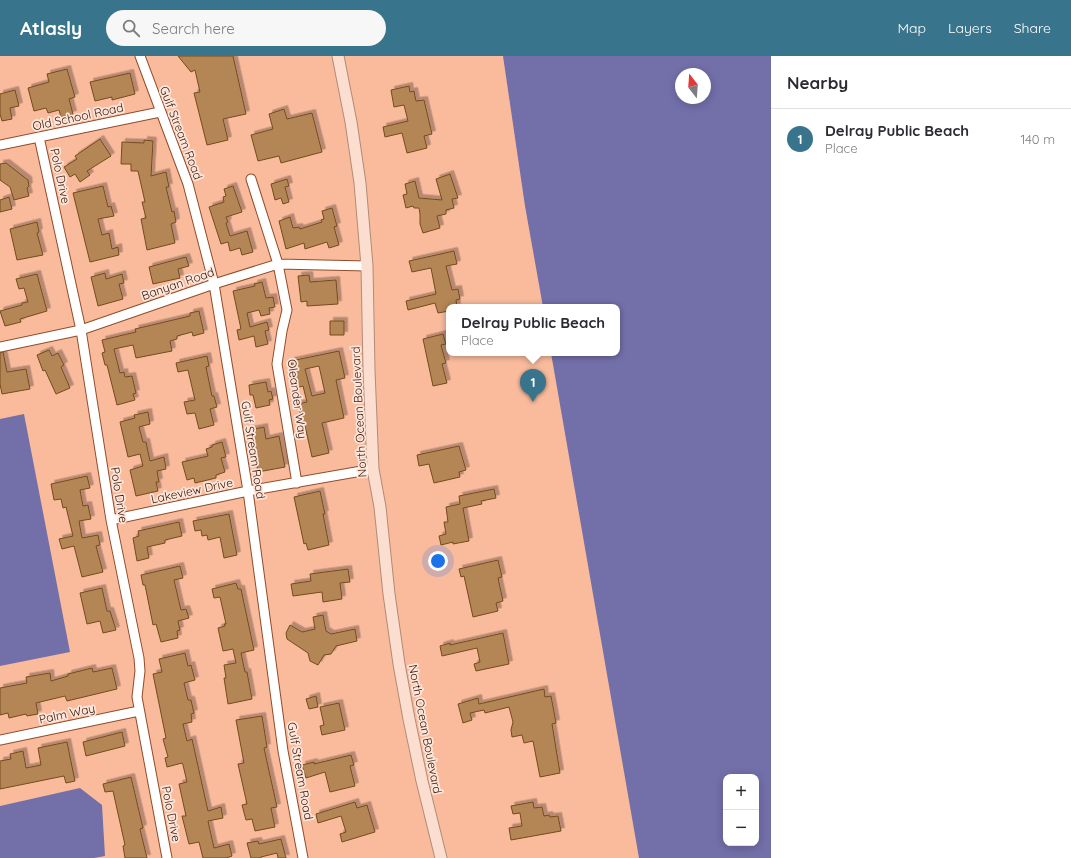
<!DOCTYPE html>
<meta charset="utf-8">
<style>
body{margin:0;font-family:Quicksand,sans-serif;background:#f7f7f7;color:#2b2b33}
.controls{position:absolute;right:12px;bottom:12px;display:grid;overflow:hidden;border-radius:8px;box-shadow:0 2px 10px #0003}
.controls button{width:36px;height:36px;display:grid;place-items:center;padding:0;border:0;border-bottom:1px solid #e1e1e2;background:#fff;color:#2b2b33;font:20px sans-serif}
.compass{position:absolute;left:675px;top:12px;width:36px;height:36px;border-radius:50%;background:#fff;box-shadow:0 2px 10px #0003;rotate:343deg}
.you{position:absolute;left:438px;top:505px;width:14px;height:14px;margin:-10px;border:3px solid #fff;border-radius:50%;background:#1a73e8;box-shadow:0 0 0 6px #1a73e833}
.badge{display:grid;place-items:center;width:26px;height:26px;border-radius:50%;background:#38748b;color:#fff;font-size:13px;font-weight:700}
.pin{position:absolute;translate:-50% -33px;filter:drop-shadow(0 1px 2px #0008)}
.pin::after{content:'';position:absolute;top:21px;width:14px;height:12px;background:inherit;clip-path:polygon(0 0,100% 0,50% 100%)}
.popup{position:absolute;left:446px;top:248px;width:174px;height:52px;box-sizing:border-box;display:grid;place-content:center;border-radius:8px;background:#fff;filter:drop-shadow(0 1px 3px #0005);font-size:13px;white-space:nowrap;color:#7c7c81}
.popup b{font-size:15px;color:#2b2b33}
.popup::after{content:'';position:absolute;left:50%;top:100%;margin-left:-8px;border:8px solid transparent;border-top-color:#fff}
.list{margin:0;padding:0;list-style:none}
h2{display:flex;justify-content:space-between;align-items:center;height:52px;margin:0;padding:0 16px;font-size:17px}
h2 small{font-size:13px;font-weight:400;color:#7c7c81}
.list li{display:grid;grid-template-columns:26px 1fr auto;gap:12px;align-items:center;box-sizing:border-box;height:60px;padding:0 16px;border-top:1px solid #e1e1e2}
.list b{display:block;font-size:15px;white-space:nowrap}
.list p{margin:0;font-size:13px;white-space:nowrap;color:#7c7c81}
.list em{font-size:13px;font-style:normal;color:#7c7c81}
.icon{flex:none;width:22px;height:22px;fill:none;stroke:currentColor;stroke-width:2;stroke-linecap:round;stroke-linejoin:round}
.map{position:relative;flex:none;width:771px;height:802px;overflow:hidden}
header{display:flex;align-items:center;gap:24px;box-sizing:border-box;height:56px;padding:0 20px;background:#38748b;color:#fff}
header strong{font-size:19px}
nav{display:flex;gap:22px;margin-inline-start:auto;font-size:14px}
.search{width:280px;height:36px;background:#f7f7f7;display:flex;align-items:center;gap:10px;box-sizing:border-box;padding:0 14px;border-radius:22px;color:#7c7c81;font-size:15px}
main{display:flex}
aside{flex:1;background:#fff}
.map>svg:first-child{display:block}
.water{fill:#736fa9;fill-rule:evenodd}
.building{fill:#b48554;stroke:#744b1b;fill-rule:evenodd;filter:url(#shadow)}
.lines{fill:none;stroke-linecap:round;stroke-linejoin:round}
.minor-casing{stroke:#904c29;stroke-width:11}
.major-casing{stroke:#b38a76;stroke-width:13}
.minor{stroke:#fff;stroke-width:9}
.major{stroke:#fbded0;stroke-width:11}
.labels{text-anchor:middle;stroke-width:3.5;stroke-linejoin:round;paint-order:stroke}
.street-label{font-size:12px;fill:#341708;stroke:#ffe6db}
</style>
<header>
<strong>Atlasly</strong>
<div class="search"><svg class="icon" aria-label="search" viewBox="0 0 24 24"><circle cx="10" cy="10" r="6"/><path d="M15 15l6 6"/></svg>Search here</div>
<nav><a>Map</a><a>Layers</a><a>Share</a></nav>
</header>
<main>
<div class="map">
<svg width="771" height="802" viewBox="0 0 771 802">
<defs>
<filter id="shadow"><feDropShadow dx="3.5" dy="-3.5" stdDeviation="0" flood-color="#0004"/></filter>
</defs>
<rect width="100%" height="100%" fill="#fabb9d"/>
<path class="water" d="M503 0H771V802H639L551 297H617V251H543L525 150ZM681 18H705V42H681ZM726 721H756V787H726Z
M24 358 70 596 0 610V363Z
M80 732 102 749 105 800 94 802H0V750Z"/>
<path class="building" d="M178 0H233L246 58 223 63 228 84 207 89 194 37 200 36 195 14 191 16Z
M67 13 75 41 69 43 73 58 61 61 59 54 48 57 46 52 34 55 28 32 49 26 47 18Z
M130 17 135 38 112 44V41L95 45 90 26Z
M409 30 410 36 414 35 416 45 424 44 432 78 424 80 427 92 407 97 402 77 385 81 383 71 408 65 404 49 394 51 391 34Z
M15 34 19 50 10 52 12 63 2 65 0 58V38Z
M284 53 287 63 312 57 322 96 281 107 279 100 258 105 251 79 273 73 269 58Z
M100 83 111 100 87 115 90 119 80 126 75 118 70 121 64 111 77 103 75 100Z
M144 84 153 85 151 120 166 116 169 131H166L172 156 174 155 176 166 171 168 175 187 147 194 141 163 146 162 142 146H145L138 115H131V108H121L122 86 144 87Z
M6 107 28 124 29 130 27 132 29 140 14 144 10 131 0 124V108Z
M450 118 458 142 452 143 454 152 446 154V158L437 160 440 172 423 177 420 168V158L419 152H414L413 150 406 152 403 139 407 138 405 128 415 125 419 142 442 144 436 123Z
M287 123 289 130 285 131 289 146 283 148 281 142 275 144 271 128Z
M103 130 108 151 111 150 114 160 98 163 102 179 109 177 112 193 118 191 119 199 90 206 73 137Z
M233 130 242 156 226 161 228 166 226 167 230 180 247 175 253 196 242 199 240 192 230 195 228 186 221 188 209 151 224 146 223 141 226 140 224 133Z
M9 141 12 153 0 156V144Z
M332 152 337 170 334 171 339 189 329 192 327 186 305 193 304 187 286 193 279 165 290 161 293 172 299 171 300 173 322 166 321 164 324 163 322 155Z
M37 166 39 176 37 177 43 199 17 204 10 173Z
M454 195 457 208 446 210 452 234 458 233 460 243 456 244 457 251H449V255L438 257 435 247 408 254 406 245 436 238 431 212 412 216 409 205Z
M186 201 189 210 178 213 180 222 153 228 149 211Z
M105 217 106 223 122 218 124 227 119 228 123 243 98 250 91 221Z
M37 218 47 255 20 263 21 266 5 270 0 255 22 249V247L28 246 24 232 19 233 16 223Z
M309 219 310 226 336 224 338 248 307 250V245L301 246 298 220Z
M262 226 266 242 273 241 275 251 269 252 270 258 261 260 259 254 247 257 250 271 267 266 269 274 265 275 268 288 256 291 254 280 239 284 237 274 241 273 233 235 255 230 254 228Z
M199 255 204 277 193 280 192 276 177 280V283L170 285 172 295 136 302 133 289 114 293 120 317 124 316 125 321 132 320 136 337 133 338 135 344 117 349 107 309H105L102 297 105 296 102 284 136 276 135 273 190 260V257Z
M330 265H344V279H330Z
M443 278 446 288 441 289 446 307 442 308 447 327 433 330 423 283Z
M49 294 52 300 58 297 64 309 61 311 70 332 56 338 45 314 43 315 37 299Z
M339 295 345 322 336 324 344 362 322 367 329 397 312 401 305 370 302 371 300 360H301L298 348 307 346 303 330 296 332 291 305ZM319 310 325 337 312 340 305 313Z
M3 296 7 316 26 313 30 333 2 338 0 328V297Z
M207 300 209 310 206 311 212 340H214L217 351 210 353 214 369 199 373 195 357 187 358 184 346 195 344 188 314 178 316 176 307Z
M266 326 268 336 271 335 273 343 269 344 270 349 256 352 253 339H250L249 329Z
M148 356 150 368 139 371 143 386H146L150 405 164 401 166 413 157 415 159 426H156L158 435 136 440 130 414 143 410 140 398 128 401 120 366 135 362 134 359Z
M264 371 266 383 279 380 285 411 258 416 250 374Z
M222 386 226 401 221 402 225 416 216 419V422L195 427 194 422 187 424 182 406 208 400 206 393 212 391V389Z
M459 390 466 414 459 416 460 421 434 427 429 408 419 410 417 399Z
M87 420 90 432 80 434 83 450 88 449 91 463 79 465 82 482 98 479 100 489 96 490 103 516 82 521 74 490 62 493 59 483 73 480 66 451 63 452 61 443 54 444 51 428Z
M494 433 496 442 481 445 482 448 463 452 469 485 453 488V486L441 489 439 480 446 478 444 466H448L446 451 460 448 459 440Z
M320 435 325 458H323L329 489 308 494 306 487 304 488 294 441Z
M229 458 237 499 224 502 220 481 208 484 207 479 202 480 201 474 195 475 193 465Z
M179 466 182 480 165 484V487L147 491 149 502 137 505 133 482 139 480 138 475Z
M498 504 502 521 498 522 503 545 496 547 498 555 473 561 464 520 461 521 459 513Z
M180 510 183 522 174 524 181 554 186 553 189 562 178 565 180 574 177 575 178 582 161 586 156 568 153 569 145 529H143L141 519Z
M348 513 350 526 340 527 342 543 323 546 322 536 293 540 291 528 311 525 310 518Z
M236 527 238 533H241L254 594 241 597 245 616H247L252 643 228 648 224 622H226L224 609 236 607 233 593 223 595 218 572 225 570 224 568H226L220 541 214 542 212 533Z
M102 532 107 555H110L116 574 103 577 100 565 87 568 80 537Z
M323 559 326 575 331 578 355 573 357 585 336 590 331 598 324 599 318 609 310 605 308 597 287 583 286 577 290 569 302 576 315 573 313 561Z
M503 577 509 608 476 615 474 608 480 606 477 592 442 600 440 590 450 587V589Z
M185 597 188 610 191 609 195 624 184 627 188 644H191L194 657 191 658 192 666 183 668 187 685 192 683 208 755 221 751 223 762 208 765 214 792 229 788 232 800 226 802H203L199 786 189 788 182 760H186L179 728 187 726 183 709 182 707 167 711 165 702 168 701 163 683 166 682 153 618 162 616 159 603Z
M92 612 93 616 112 612 117 633 67 645 65 640 36 647 38 658 27 660 26 658 9 662 8 657 0 659V632L27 627 26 621 50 617 51 625 68 620V618Z
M544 633 545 641 551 640 556 667 552 668 560 717 540 721 533 685 524 687 522 679 512 681 511 674 513 666 509 651 485 657 484 654 470 657 472 664 463 667 458 648 478 642 479 648Z
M316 640 318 651 309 653 306 643Z
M339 647 345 674 322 679 320 670 324 669 320 651Z
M262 660 267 691 264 692 277 751 271 752 275 771 255 775 252 763 246 764 242 749 247 748 238 708 244 707 236 664Z
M122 676 125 690 86 700 83 686Z
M67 686 75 725 66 727 64 720 0 733V705L11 703 10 698 23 695 26 712 41 709 38 692Z
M351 699 354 709 350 710 355 730 330 736 325 716 306 722 302 709 314 706V708Z
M131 721 143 772 140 773 147 802H125L123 790 125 789 113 735 105 736 103 728Z
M355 746 357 752 367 749 375 776 342 786 340 778 346 776 341 760 318 767 316 758Z
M533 746 534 752 542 751 544 760 549 759 550 761 558 760 561 775 511 784 509 772 522 770 520 757 513 758 511 750Z
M281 783 286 802H278L277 797 261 801V802H251L247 787 258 785 259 788Z"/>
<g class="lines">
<defs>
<path id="minor" d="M140 0 188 128 214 228 248 435 283 695 303 802
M39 81 81 274 111 464 139 602 140 615 137 641 167 802
M0 89 160 56
M251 123 278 208 287 254 282 275 277 308 297 427
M0 291 81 274 214 228 278 208 367 210
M111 464 248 435 373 413
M0 684 139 655"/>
<path id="major" d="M338 0 351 66 360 127 367 210 369 314 373 413 380 451 389 538 399 608 409 663 422 725 441 802"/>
</defs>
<use href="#minor" class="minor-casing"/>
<use href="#major" class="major-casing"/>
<use href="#minor" class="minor"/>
<use href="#major" class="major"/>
</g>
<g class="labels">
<g class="street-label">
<text transform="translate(78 61) rotate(-12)" y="4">Old School Road</text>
<text transform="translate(181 77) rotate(69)" y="4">Gulf Stream Road</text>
<text transform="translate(60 120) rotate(78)" y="4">Polo Drive</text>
<text transform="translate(178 228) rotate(-19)" y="4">Banyan Road</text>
<text transform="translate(297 343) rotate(82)" y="4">Oleander Way</text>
<text transform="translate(359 356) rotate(-93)" y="4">North Ocean Boulevard</text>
<text transform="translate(253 394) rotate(81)" y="4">Gulf Stream Road</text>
<text transform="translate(192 435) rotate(-12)" y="4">Lakeview Drive</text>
<text transform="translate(119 439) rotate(81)" y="4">Polo Drive</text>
<text transform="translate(67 658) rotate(-12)" y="4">Palm Way</text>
<text transform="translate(425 673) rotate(79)" y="4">North Ocean Boulevard</text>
<text transform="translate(300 715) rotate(80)" y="4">Gulf Stream Road</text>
<text transform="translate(171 758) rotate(79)" y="4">Polo Drive</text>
</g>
</g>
</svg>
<div class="controls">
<button>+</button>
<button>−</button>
</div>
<svg class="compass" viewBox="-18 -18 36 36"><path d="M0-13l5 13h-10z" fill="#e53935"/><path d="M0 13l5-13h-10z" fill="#7c7c81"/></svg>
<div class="you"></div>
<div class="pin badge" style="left:533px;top:346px">1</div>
<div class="popup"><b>Delray Public Beach</b>Place</div>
</div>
<aside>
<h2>Nearby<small></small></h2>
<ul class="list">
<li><span class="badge">1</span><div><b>Delray Public Beach</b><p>Place</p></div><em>140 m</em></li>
</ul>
</aside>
</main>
